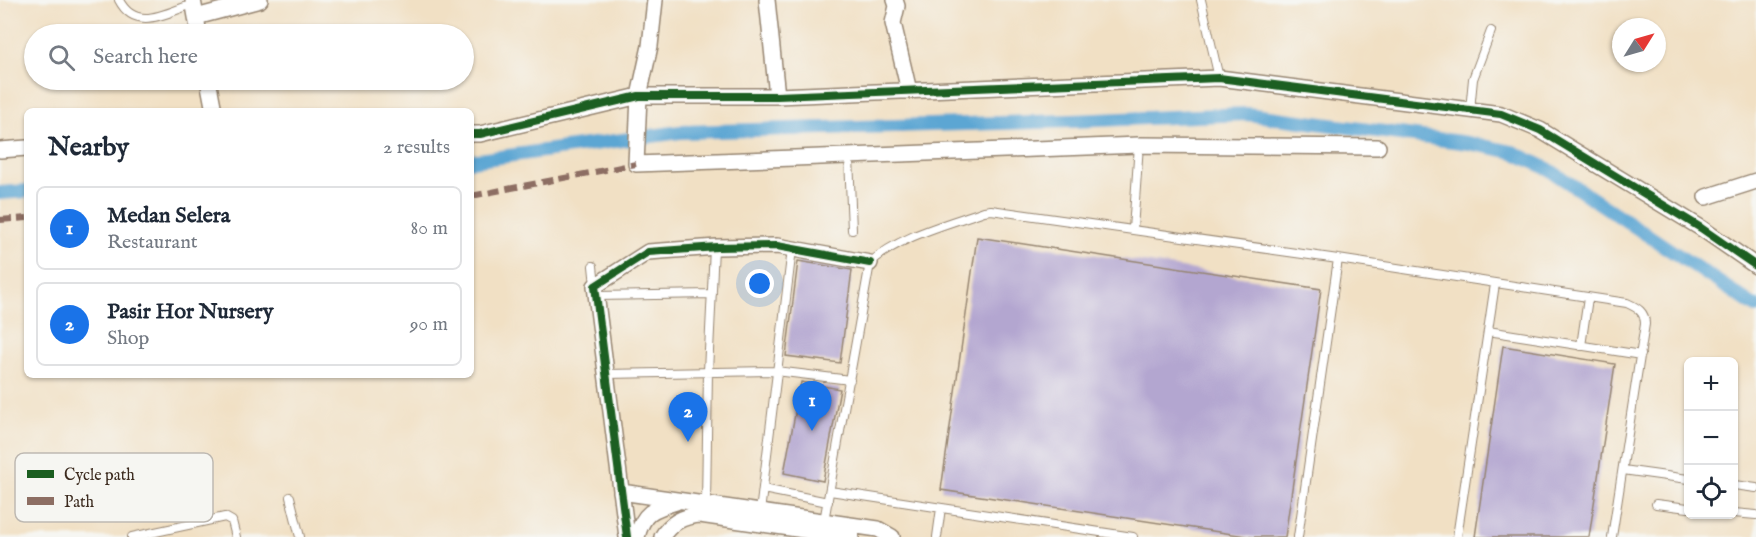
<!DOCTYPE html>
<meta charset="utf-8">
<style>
body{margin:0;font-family:"IM FELL English",serif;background:#f6f6f7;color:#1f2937}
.controls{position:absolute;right:18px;bottom:18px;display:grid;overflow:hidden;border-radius:9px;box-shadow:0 2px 4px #0004}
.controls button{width:54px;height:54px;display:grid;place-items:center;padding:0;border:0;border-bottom:2px solid #e0e1e3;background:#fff;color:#1f2937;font:30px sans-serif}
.compass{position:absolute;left:1612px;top:18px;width:54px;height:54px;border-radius:50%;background:#fff;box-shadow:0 2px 4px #0004;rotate:53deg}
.you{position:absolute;left:760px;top:284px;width:21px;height:21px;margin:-15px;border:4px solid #fff;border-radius:50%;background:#1a73e8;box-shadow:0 0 0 9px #1a73e833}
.badge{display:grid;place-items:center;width:39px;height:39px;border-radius:50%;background:#1a73e8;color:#fff;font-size:20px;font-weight:700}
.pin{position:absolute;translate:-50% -50px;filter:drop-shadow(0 2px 3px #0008)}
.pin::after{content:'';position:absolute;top:32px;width:21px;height:18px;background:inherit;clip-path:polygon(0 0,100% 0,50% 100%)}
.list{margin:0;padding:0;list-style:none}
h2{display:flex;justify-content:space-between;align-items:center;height:78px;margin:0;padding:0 24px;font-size:26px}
h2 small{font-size:20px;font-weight:400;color:#747a83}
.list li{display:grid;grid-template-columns:39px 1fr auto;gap:18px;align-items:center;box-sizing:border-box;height:84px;margin:0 12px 12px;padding:0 12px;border:2px solid #e0e1e3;border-radius:9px}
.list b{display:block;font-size:22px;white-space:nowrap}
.list p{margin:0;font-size:20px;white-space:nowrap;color:#747a83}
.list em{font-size:20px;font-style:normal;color:#747a83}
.icon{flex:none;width:33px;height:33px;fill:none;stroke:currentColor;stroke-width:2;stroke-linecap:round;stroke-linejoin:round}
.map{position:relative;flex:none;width:1756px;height:537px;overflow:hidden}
.search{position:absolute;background:#fff;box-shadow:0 2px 4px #0004;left:24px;top:24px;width:450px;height:66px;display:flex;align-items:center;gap:15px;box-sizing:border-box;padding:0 21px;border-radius:33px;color:#747a83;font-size:22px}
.panel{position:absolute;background:#fff;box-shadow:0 2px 4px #0004;left:24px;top:108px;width:450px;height:270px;border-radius:9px}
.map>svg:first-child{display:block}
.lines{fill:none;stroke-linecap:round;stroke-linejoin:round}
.canal{stroke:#5ba6d3;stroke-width:14}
.building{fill:#b3a6d0}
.service-casing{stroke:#968571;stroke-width:10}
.minor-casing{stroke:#968571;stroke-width:18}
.service{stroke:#fff;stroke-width:8}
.minor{stroke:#fff;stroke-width:15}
.quiet{stroke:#8d6e63;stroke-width:6;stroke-dasharray:12 6;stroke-linecap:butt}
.cycleway-casing{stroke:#f6f6f2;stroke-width:11}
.cycleway{stroke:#1b5e20;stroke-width:8}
.key{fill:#f6f6f2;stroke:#beb9b2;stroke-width:1.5}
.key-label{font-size:16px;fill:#3b2a1e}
</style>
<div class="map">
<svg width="1756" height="537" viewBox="0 0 1756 537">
<rect width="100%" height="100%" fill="#f6f6f2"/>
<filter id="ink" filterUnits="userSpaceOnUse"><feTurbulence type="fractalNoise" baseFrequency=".0167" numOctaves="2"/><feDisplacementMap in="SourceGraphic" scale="12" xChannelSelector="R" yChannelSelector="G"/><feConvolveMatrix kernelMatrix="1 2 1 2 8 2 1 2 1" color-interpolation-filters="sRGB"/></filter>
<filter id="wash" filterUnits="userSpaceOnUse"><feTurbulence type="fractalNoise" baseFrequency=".008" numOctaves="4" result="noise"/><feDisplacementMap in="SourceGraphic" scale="24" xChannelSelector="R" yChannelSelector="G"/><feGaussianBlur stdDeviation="1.35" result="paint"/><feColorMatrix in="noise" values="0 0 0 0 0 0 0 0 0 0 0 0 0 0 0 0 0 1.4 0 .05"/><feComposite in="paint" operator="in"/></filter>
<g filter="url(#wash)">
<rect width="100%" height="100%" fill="#f1e0c4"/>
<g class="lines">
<path class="canal" d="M471 161 680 132 1072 121 1247 114 1468 143 1513 152 1548 169 1756 307
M0 193 27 191"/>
</g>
<g id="blocks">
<path class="building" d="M977 237 1321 289 1285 537H1252L941 490Z
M798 261 852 270 840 363 786 356Z
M1503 346 1615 364 1589 537H1475Z
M801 382 840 389 823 481 784 473Z"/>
</g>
</g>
<g filter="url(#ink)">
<use href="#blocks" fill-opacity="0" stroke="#968571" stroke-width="1.5"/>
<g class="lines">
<defs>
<path id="service" d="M119 0C136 33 167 12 193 4
M1201 0 1219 78
M1470 110 1473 79 1491 31
M849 157 852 230
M1133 229 1139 145
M593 266 595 285
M597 296 712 294
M1488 331 1641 355
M1581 346 1588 298
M606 374 776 371 850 380
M1623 470 1688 479
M1734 485 1756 488
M763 489 828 502
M830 491 1133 537
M290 497 300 537
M706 504 708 371 714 248
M1656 504 1688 508
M760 512 792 249
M1734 513 1756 515
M824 521 870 263C899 236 948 224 984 211L991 210 1338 259 1627 303C1638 308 1645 312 1645 324L1612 537
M132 537 225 517 232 521 236 537
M937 537 941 508
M1298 537 1338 259
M1457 537 1495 284"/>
<path id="minor" d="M193 0 196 17 260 0
M655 0 650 46 639 96 636 164 1139 145 1378 147
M767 0 777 96
M895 0 897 6 893 23 909 91
M196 17 199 34
M208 80 214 111
M471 134H480L639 96H777L1219 78 1501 114 1540 130 1701 228 1756 266
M0 150 27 148
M1706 197 1756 181
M621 492 878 529 892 537
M627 537 595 286 648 252 717 247 777 246 870 263
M637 537C643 512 653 509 676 502
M662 537C670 523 684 516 700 515L851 537"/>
</defs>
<use href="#service" class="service-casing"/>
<use href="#minor" class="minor-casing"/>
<use href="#service" class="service"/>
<use href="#minor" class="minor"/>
<path class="quiet" d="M471 196 636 164
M0 220 27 218"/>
<defs>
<path id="cycleway" d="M471 134H480L639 96H777L1219 78 1501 114 1540 130 1701 228 1756 266
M627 537 595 286 648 252 717 247 777 246 870 263"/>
</defs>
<use href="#cycleway" class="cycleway-casing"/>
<use href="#cycleway" class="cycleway"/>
</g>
</g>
<rect x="15" y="453" width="198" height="69" rx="9" class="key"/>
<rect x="27" y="470" width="27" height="8" fill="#1b5e20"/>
<rect x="27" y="497" width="27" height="8" fill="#8d6e63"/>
<g class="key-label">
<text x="64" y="480">Cycle path</text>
<text x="64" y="507">Path</text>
</g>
</svg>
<div class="controls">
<button>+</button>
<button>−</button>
<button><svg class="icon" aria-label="locate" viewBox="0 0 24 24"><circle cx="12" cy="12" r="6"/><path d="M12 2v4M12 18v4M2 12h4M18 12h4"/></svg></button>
</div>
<svg class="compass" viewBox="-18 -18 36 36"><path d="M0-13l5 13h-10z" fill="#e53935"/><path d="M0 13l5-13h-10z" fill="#747a83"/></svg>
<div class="you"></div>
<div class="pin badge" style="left:812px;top:431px">1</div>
<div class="pin badge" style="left:688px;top:442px">2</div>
<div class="search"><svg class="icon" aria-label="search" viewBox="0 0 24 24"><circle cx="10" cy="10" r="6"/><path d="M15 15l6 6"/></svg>Search here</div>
<section class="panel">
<h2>Nearby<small>2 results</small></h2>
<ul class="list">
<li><span class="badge">1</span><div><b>Medan Selera</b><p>Restaurant</p></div><em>80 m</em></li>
<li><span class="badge">2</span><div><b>Pasir Hor Nursery</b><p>Shop</p></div><em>90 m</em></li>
</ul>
</section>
</div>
